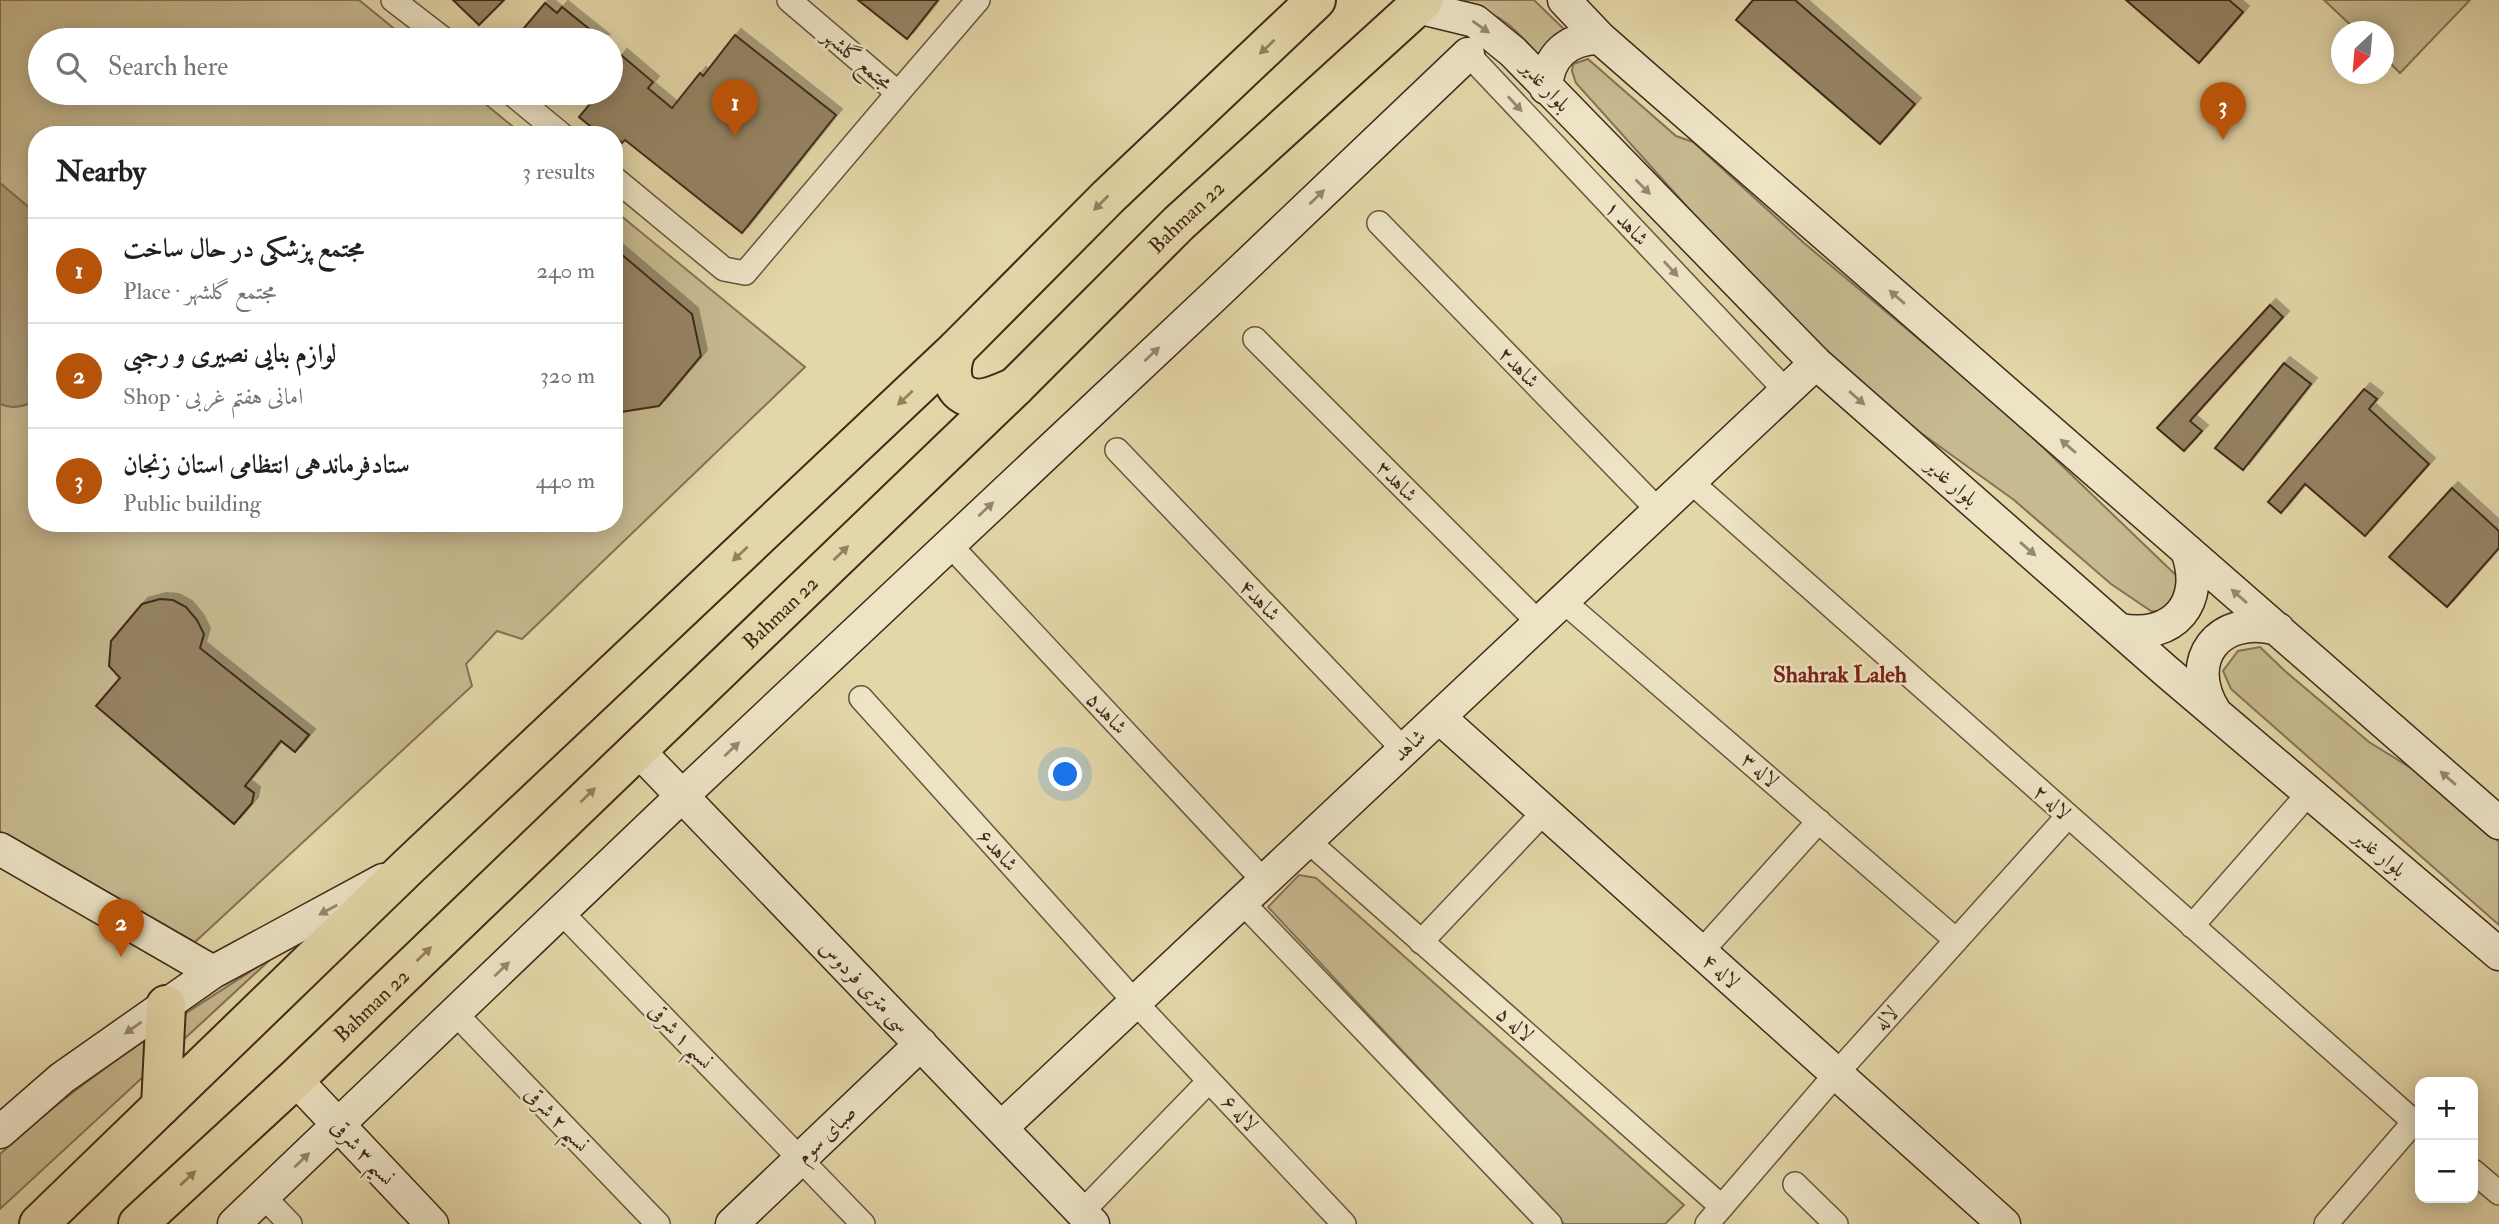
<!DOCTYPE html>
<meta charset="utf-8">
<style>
body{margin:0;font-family:"IM FELL Double Pica",Amiri,serif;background:#f6f6f6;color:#202124}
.controls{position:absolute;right:21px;bottom:21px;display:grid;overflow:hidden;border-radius:14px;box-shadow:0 4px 18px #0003}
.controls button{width:63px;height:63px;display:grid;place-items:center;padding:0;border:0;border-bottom:2px solid #e0e0e0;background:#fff;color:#202124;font:35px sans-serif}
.compass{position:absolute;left:2331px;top:21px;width:63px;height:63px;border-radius:50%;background:#fff;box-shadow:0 4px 18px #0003;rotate:206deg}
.you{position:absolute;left:1066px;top:775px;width:24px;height:24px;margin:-18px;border:5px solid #fff;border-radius:50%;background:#1a73e8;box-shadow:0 0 0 10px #1a73e833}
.badge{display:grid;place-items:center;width:46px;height:46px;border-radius:50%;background:#b45309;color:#fff;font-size:23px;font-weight:700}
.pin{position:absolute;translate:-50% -58px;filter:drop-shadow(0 2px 4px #0008)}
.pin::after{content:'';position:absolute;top:37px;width:24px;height:21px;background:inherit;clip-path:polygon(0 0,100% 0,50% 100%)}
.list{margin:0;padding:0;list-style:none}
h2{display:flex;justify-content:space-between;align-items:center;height:91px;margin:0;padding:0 28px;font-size:30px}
h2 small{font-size:23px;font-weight:400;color:#757577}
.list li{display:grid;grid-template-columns:46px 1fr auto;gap:21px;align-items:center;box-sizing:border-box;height:105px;padding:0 28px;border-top:2px solid #e0e0e0}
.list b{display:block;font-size:26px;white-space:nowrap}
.list p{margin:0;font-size:23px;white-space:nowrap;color:#757577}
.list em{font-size:23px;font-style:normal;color:#757577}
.icon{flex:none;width:38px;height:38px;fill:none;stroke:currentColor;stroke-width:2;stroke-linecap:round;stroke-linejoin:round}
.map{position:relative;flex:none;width:2499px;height:1224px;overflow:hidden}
.search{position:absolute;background:#fff;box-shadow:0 4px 18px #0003;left:28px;top:28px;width:595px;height:77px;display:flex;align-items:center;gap:18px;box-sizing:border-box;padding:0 24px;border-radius:38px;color:#757577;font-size:26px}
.panel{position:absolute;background:#fff;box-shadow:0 4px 18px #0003;left:28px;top:126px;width:595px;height:406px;border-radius:28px}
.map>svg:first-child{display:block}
.green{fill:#c7b990;stroke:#847254;stroke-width:2}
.water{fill:#ac9c77;stroke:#816e51;stroke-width:2}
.building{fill:#958363;stroke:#402a19;stroke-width:2;filter:url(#shadow)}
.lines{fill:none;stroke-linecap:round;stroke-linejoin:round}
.street-casing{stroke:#69553d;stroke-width:26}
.secondary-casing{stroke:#402a19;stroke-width:35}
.highway-casing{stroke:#402a19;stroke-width:42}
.street{stroke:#ede4c6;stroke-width:23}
.secondary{stroke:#ede4c6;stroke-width:32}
.highway{stroke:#e3d6a8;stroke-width:38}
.oneway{fill:#968770}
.oneway2{fill:#928060}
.labels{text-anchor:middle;stroke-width:5;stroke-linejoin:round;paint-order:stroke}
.street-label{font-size:21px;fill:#402a19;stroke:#ede4c6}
.neighbourhood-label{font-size:23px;font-weight:bold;fill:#7a1f14;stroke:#ede4c6}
</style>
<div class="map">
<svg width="2499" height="1224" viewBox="0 0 2499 1224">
<defs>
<filter id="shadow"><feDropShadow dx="6" dy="-6" stdDeviation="0" flood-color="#0004"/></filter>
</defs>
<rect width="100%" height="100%" fill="#e3d6a8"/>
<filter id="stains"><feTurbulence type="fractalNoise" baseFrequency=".00286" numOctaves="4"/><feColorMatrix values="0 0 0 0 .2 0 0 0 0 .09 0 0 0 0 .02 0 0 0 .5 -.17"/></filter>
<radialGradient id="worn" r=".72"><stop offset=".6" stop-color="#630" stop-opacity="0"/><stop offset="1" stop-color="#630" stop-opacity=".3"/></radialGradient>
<path class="green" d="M0 0H359L408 40H40V93H472L523 135H37V523H614V210L805 367 522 639 497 631 466 664 472 686 195 942 0 831Z
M1466 0H1534L1572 37 1543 60C1515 28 1504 15 1463 3Z
M2324 0H2470L2400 73 2384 57V32L2357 31Z
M1588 59 1676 136 1693 142 1804 243 2007 413 2180 579 2169 612 2151 611 2111 584 2014 500 1857 387 1779 309 1576 83 1572 71 1573 64Z
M2260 647 2285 671 2369 742 2419 773 2499 842V925L2231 689 2223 671 2238 651Z
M1299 875 1316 878 1684 1205 1665 1224H1564L1268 907Z
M273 957 0 1209V1154C82 1077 178 1018 273 957Z"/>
<path class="water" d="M0 183 37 214V400C25 406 13 410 0 404Z"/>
<path class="building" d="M453 0H504L479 25Z
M858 0H938L907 39Z
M1753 0H1795L1915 104 1880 144 1736 20Z
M2126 0H2229L2243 12 2199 63Z
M545 3 557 13 562 7 603 40H514Z
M735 35 836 115 742 233 625 140 622 143 605 129 600 134 579 117 599 93H611V68L621 55 653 82 648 88 672 108 700 73 703 76Z
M614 248 692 314 701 356 659 406 614 413Z
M2270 305 2283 317 2190 421 2202 431 2184 451 2157 428Z
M2284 363 2311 384 2243 470 2215 448Z
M2364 389 2377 399 2369 409 2429 464 2365 536 2305 484 2281 513 2268 502Z
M2452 488 2499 531V548L2447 607 2389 557Z
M160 599 173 600 186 607 197 620 204 634 200 648 309 735 295 752 281 741 245 786 254 793 252 803 234 824 96 706 120 678 109 666 111 641 142 604Z"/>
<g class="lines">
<defs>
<path id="street" d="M393 0 445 40
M789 0 898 93 978 0
M1468 54 1786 391
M511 93 562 135
M614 178 724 269 745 273 898 93
M1379 223 1659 511
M1255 339 1539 623
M1117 450 1404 750
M1690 481 2420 1127
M949 544 1264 881
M1563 601 1956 940
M861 698 1135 1002 1344 1224
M1308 841 1722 1207
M1242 902 1550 1224
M561 912 863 1224
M2192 926 2309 793
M1421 942 1544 812
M1701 952 1819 821
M456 1014 658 1224
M2473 1171 2499 1193
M1795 1184 1836 1224
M264 1197 290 1224
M1082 1212 1209 1081
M1707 1224 1836 1074 2068 816
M2326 1224 2414 1122"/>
<path id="secondary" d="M1564 0 1600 38 2499 823
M1417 7 1475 21 1513 52 1816 363 2166 671 2499 954
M1546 88C1548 55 1568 38 1600 38
M2120 630C2174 640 2206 602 2187 551
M2215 712C2182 660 2219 613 2278 629
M1439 717 2004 1224
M636 748 1093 1224
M0 849 213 972
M295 1079 432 1224
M1001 1128 1816 363
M0 1132 62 1078 213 972 383 880
M234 1224 682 796 1213 297 1468 54
M732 1224 921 1044"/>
<g id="highway">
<path d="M957 349C949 367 948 393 973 398 986 401 1003 392 1015 387"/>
<path d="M161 1106 166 1005"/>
<path d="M39 1224 409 866 957 349 1108 197 1316 0"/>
<path id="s1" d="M138 1224 295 1079 1015 387 1179 223 1424 0"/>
</g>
</defs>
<use href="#street" class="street-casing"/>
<use href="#secondary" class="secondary-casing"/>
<use href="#highway" class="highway-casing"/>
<use href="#street" class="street"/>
<use href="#secondary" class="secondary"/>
<use href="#highway" class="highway"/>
</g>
<defs><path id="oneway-solid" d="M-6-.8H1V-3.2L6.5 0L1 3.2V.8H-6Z" transform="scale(1.75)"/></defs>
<g class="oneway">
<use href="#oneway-solid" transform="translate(1481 27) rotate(35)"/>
<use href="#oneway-solid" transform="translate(1515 104) rotate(47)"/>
<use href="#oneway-solid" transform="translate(1643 187) rotate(45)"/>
<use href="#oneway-solid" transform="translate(1317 197) rotate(-44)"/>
<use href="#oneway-solid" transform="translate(1671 269) rotate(47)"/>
<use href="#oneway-solid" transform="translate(1897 297) rotate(-139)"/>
<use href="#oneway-solid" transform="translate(1152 354) rotate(-43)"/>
<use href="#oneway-solid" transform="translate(1857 398) rotate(41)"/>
<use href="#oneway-solid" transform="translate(2068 446) rotate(-139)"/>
<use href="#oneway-solid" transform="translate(986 509) rotate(-43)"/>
<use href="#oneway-solid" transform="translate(2028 549) rotate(41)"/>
<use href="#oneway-solid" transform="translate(2239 596) rotate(-139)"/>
<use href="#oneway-solid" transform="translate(732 749) rotate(-43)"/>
<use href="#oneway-solid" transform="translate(2448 778) rotate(-139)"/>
<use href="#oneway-solid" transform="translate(328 910) rotate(152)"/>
<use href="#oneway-solid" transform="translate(502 969) rotate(-44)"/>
<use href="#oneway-solid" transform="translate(133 1028) rotate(145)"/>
<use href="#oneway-solid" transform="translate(302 1160) rotate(-44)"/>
</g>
<g class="oneway2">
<use href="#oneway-solid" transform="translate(1267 47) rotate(137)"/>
<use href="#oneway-solid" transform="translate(1101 203) rotate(135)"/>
<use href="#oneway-solid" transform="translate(905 398) rotate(137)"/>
<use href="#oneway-solid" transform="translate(841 553) rotate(-44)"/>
<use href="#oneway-solid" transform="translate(740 554) rotate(137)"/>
<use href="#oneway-solid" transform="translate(588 795) rotate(-44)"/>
<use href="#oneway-solid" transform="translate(424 954) rotate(-44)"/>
<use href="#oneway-solid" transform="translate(188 1178) rotate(-43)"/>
</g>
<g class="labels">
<g class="street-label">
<text transform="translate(858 59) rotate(40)" y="7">مجتمع گلشهر</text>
<text transform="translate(1546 86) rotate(47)" y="7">بلوار غدیر</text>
<text dy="7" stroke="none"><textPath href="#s1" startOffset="1454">Bahman 22</textPath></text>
<text transform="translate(1627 223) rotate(47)" y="7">شاهد ۱</text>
<text transform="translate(1519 367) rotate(46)" y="7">شاهد۲</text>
<text transform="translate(1397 481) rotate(45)" y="7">شاهد۳</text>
<text transform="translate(1952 482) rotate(41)" y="7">بلوار غدیر</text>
<text transform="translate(1260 600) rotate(46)" y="7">شاهد۴</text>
<text dy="7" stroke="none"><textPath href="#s1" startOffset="887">Bahman 22</textPath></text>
<text transform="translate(1107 713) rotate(47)" y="7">شاهد۵</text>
<text transform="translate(1409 745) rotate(-43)" y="7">شاهد</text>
<text transform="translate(1760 770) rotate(41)" y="7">لاله ۳</text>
<text transform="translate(2052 802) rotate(42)" y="7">لاله ۲</text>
<text transform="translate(998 850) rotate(48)" y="7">شاهد۶</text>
<text transform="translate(2380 853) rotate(40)" y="7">بلوار غدیر</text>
<text transform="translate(1721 971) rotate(42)" y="7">لاله ۴</text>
<text transform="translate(865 986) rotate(46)" y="7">سی متری فردوس</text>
<text dy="7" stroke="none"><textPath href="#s1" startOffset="320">Bahman 22</textPath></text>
<text transform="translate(1886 1018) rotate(-48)" y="7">لاله</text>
<text transform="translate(1515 1024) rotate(41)" y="7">لاله ۵</text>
<text transform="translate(681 1036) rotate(46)" y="7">نسیم ۱ شرقی</text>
<text transform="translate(1240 1113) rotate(47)" y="7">لاله ۶</text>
<text transform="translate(557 1119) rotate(46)" y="7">نسیم ۲ شرقی</text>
<text transform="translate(826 1134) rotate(-44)" y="7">صبای سوم</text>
<text transform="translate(363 1152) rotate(47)" y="7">نسیم ۳ شرقی</text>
</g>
<g class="neighbourhood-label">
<text x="1840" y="682">Shahrak Laleh</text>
</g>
</g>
<rect width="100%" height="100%" filter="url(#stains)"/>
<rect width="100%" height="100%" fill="url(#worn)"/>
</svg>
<div class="controls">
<button>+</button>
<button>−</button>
</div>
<svg class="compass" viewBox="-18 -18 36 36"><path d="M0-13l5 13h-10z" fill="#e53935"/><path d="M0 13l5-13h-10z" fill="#757577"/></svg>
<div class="you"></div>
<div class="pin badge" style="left:735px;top:137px">1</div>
<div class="pin badge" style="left:121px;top:957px">2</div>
<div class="pin badge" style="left:2223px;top:140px">3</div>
<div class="search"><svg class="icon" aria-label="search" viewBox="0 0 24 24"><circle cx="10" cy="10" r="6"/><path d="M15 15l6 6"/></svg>Search here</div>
<section class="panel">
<h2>Nearby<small>3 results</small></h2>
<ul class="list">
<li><span class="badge">1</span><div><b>مجتمع پزشکی در حال ساخت</b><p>Place · مجتمع گلشهر</p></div><em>240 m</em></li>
<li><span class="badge">2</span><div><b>لوازم بنایی نصیری و رجبی</b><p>Shop · امانی هفتم غربی</p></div><em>320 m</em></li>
<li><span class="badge">3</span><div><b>ستادفرماندهی انتظامی استان زنجان</b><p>Public building</p></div><em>440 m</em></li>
</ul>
</section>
</div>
